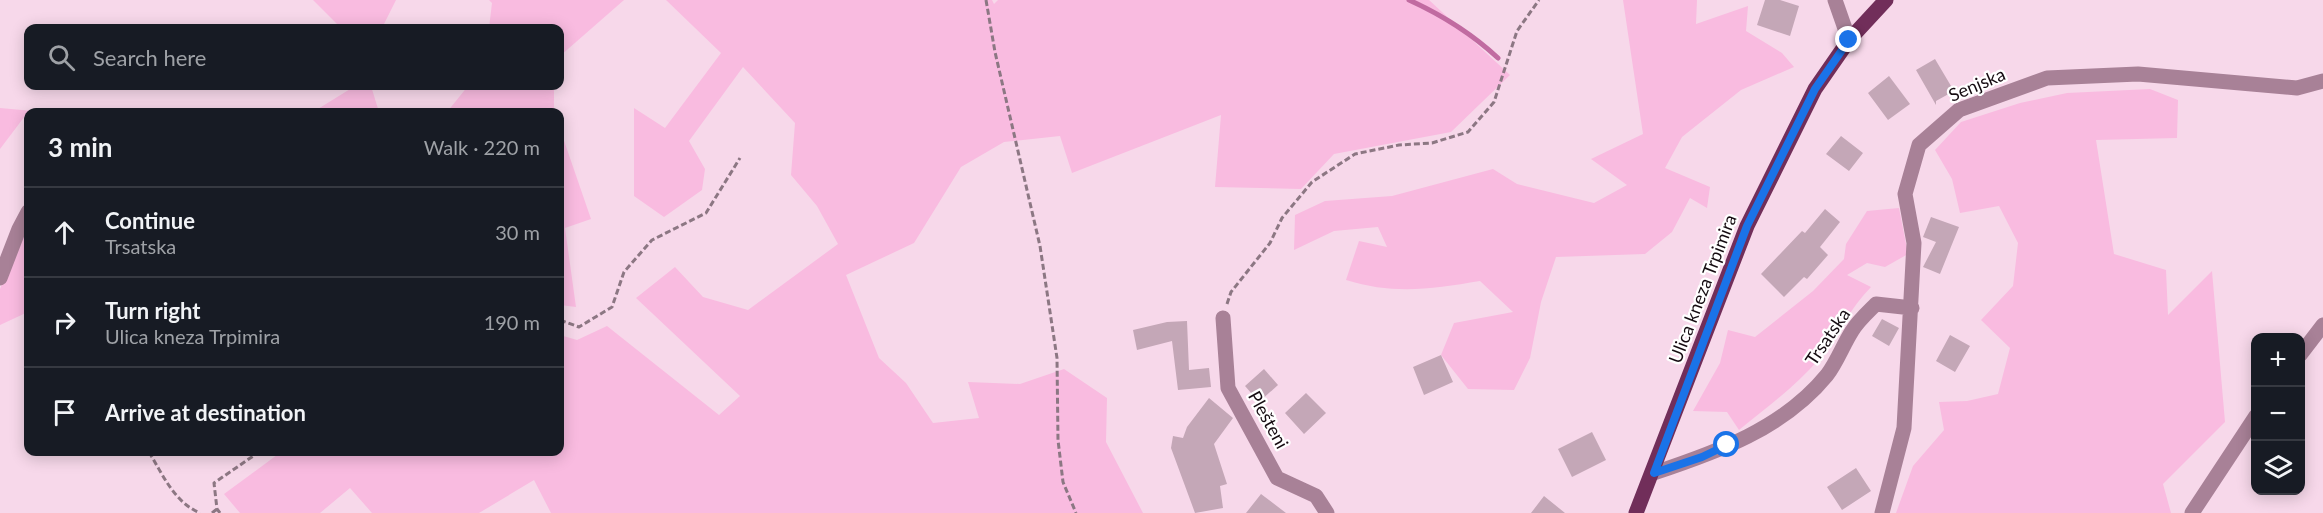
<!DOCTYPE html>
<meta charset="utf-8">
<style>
body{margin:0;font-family:Lato,sans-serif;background:#20242c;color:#f1f3f6}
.controls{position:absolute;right:18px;bottom:18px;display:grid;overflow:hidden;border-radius:12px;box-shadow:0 3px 15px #0003}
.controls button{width:54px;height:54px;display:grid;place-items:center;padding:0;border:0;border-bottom:2px solid #363941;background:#171b24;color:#f1f3f6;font:30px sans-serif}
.stop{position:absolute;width:18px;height:18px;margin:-14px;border:4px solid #1a73e8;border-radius:50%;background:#fff}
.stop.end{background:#1a73e8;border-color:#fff;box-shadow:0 2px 6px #0008}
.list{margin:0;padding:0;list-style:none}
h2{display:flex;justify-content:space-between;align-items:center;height:78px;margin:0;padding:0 24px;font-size:26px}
h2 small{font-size:20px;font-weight:400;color:#9ea1a6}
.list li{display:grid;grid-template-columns:39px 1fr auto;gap:18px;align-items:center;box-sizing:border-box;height:90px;padding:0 24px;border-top:2px solid #363941}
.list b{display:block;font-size:22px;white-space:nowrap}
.list p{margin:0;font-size:20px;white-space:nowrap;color:#9ea1a6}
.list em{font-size:20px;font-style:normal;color:#9ea1a6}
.icon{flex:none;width:33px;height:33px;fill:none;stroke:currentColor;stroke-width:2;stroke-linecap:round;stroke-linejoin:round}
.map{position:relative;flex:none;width:2323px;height:513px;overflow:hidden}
.search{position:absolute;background:#171b24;box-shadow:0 3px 15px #0003;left:24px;top:24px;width:540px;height:66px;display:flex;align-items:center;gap:15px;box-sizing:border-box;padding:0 21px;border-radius:12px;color:#9ea1a6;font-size:22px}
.panel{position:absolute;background:#171b24;box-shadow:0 3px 15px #0003;left:24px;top:108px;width:540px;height:348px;border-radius:12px}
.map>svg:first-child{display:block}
.green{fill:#f9bbe0}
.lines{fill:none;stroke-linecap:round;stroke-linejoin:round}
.stream{stroke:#c16ba1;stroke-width:5}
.building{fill:#c4a7b7}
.path{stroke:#8c7783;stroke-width:3;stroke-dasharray:6 3;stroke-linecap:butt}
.minor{stroke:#a88197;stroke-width:15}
.major{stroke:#712e5a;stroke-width:15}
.route{stroke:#1a73e8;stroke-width:8}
.labels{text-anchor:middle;stroke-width:4.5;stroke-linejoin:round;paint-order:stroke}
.street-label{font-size:18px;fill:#150b11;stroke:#fff}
</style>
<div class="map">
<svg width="2323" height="513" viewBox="0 0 2323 513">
<rect width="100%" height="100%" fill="#f7d8ea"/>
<path class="green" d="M313 0H396L382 28H341Z
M489 0H624L560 56V28H489L492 3Z
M666 0H992L994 4 998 0H1429L1510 75 1451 132 1334 154 1301 189 1215 187 1221 115 1072 173 1060 136 1004 142 961 167 914 243 846 275 879 358 906 383 933 423 979 418 968 382 1020 384 1064 369 1107 398 1106 442 1143 513H551L534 480 479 513H372L350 488 320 513H240L224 494 281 452H560V335L577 340 607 326 719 415 740 396 636 298 675 267 703 297 748 310 838 244 817 206 791 175 795 123 743 67 689 141 705 169 702 190 664 217 634 196V108L665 128 721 53Z
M1623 0H1697L1696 24 1748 6 1746 31 1782 53 1794 67 1741 90 1682 137 1665 168 1710 187 1707 208 1690 198 1672 232 1645 254 1556 257 1541 302 1530 358 1514 390 1468 389 1441 355 1454 323 1513 312 1480 281C1432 289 1394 295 1346 280L1359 241 1387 247 1378 227 1334 231 1294 250 1295 215 1325 201 1392 196 1493 169 1517 184 1594 203 1627 185 1591 159 1643 134Z
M355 86H371L379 112H313Z
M468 86H554V112H447Z
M2150 89 2178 100 2177 138 2096 140 2114 254 2166 270 2168 315 2212 271 2225 422 2163 484 2171 513H1896L1913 466 1944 430 1939 402 1967 401 1998 394 2010 348 1981 320 2013 286 2018 243 1999 206 1960 213 1952 179 1935 150 1961 122 2020 103 2067 93Z
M0 108 33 111 28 112 0 149Z
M560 129 591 219 565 228 576 307 560 305Z
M1899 208 1908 254 1885 267 1867 263 1847 275 1871 287C1850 308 1838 335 1819 359 1796 386 1766 408 1739 430L1727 412 1693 411 1720 363 1728 330 1755 337 1813 291 1844 259 1846 244 1867 211Z
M28 218V312L0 325V289Z"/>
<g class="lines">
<path class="stream" d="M1409 0C1442 15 1471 33 1498 58"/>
</g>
<path class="building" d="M1765 0H1780L1799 6 1790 36 1757 25Z
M1935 59 1954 91 1936 101V105L1916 70Z
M1889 76 1910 104 1888 120 1868 93Z
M1841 136 1863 153 1849 171 1826 154Z
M1825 209 1840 222 1820 247 1828 255 1807 279 1804 277 1784 297 1761 274 1802 231 1805 233Z
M1931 217 1959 227 1940 274 1923 267 1936 242 1923 237Z
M1882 319 1899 328 1889 346 1872 336Z
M1187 321 1189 370 1209 368 1211 387 1178 390 1172 341 1137 350 1133 330 1167 322Z
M1950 335 1970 346 1955 372 1936 361Z
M1441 355 1453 382 1424 395 1413 367Z
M1264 369 1278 385 1259 402 1245 386Z
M1306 393 1326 413 1304 434 1285 413Z
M1209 398 1233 418 1214 444 1227 484 1220 486 1223 508 1195 513 1171 448 1173 436 1183 438 1187 427Z
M1592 432 1606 460 1572 477 1558 449Z
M1856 468 1871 491 1842 510 1827 487Z
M1261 494 1286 513H1246Z
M1544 496 1565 513H1531Z"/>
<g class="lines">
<path class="path" d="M986 0 995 52 1040 246 1057 358 1058 440 1063 482 1076 513
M1227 304 1231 292 1270 243 1282 218 1312 182 1355 154 1399 145 1432 143 1468 132 1494 102 1517 31 1539 0
M560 320 579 327 612 307 624 272 652 240 706 213 740 158
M149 452C163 475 174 502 200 513
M212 513 217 509
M220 513 217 509 214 483 259 452"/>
<path class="minor" d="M1835 0 1849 40
M0 278 19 229 28 212
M1223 318 1228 388 1277 478 1316 496 1327 513
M2300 355 2323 325
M1654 473C1717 452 1783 429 1827 375 1837 362 1843 345 1852 331 1858 321 1868 312 1876 304L1912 308
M1882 513 1904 428 1914 243 1905 194 1919 145 1959 110 2047 78 2138 74 2297 88 2323 81
M2192 513 2256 416"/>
<path class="major" d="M1636 513 1747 226 1815 89 1849 40 1886 0"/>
</g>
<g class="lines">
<path class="route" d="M1727 445 1702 457 1654 473 1747 226 1815 89 1849 40"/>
</g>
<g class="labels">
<g class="street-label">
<text transform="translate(1977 85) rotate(-23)" y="6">Senjska</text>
<text transform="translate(1703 289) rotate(-69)" y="6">Ulica kneza Trpimira</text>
<text transform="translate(1828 337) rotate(-56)" y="6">Trsatska</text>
<text transform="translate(1268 420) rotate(61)" y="6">Plešteni</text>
</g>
</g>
</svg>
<div class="controls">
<button>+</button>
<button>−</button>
<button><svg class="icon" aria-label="layers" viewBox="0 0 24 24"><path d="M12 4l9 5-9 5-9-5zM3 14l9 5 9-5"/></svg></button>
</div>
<div class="stop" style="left:1727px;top:445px"></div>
<div class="stop end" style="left:1849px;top:40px"></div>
<div class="search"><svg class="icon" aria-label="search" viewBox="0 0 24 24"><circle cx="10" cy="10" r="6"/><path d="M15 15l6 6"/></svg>Search here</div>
<section class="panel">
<h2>3 min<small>Walk · 220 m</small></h2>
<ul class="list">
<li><svg class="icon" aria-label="ahead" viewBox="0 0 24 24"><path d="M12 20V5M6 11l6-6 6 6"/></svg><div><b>Continue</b><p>Trsatska</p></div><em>30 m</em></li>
<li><svg class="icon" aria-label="right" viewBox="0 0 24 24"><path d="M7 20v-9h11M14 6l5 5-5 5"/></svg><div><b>Turn right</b><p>Ulica kneza Trpimira</p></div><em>190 m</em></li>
<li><svg class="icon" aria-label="arrive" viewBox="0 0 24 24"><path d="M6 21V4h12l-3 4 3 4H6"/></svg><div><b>Arrive at destination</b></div></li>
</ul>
</section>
</div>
